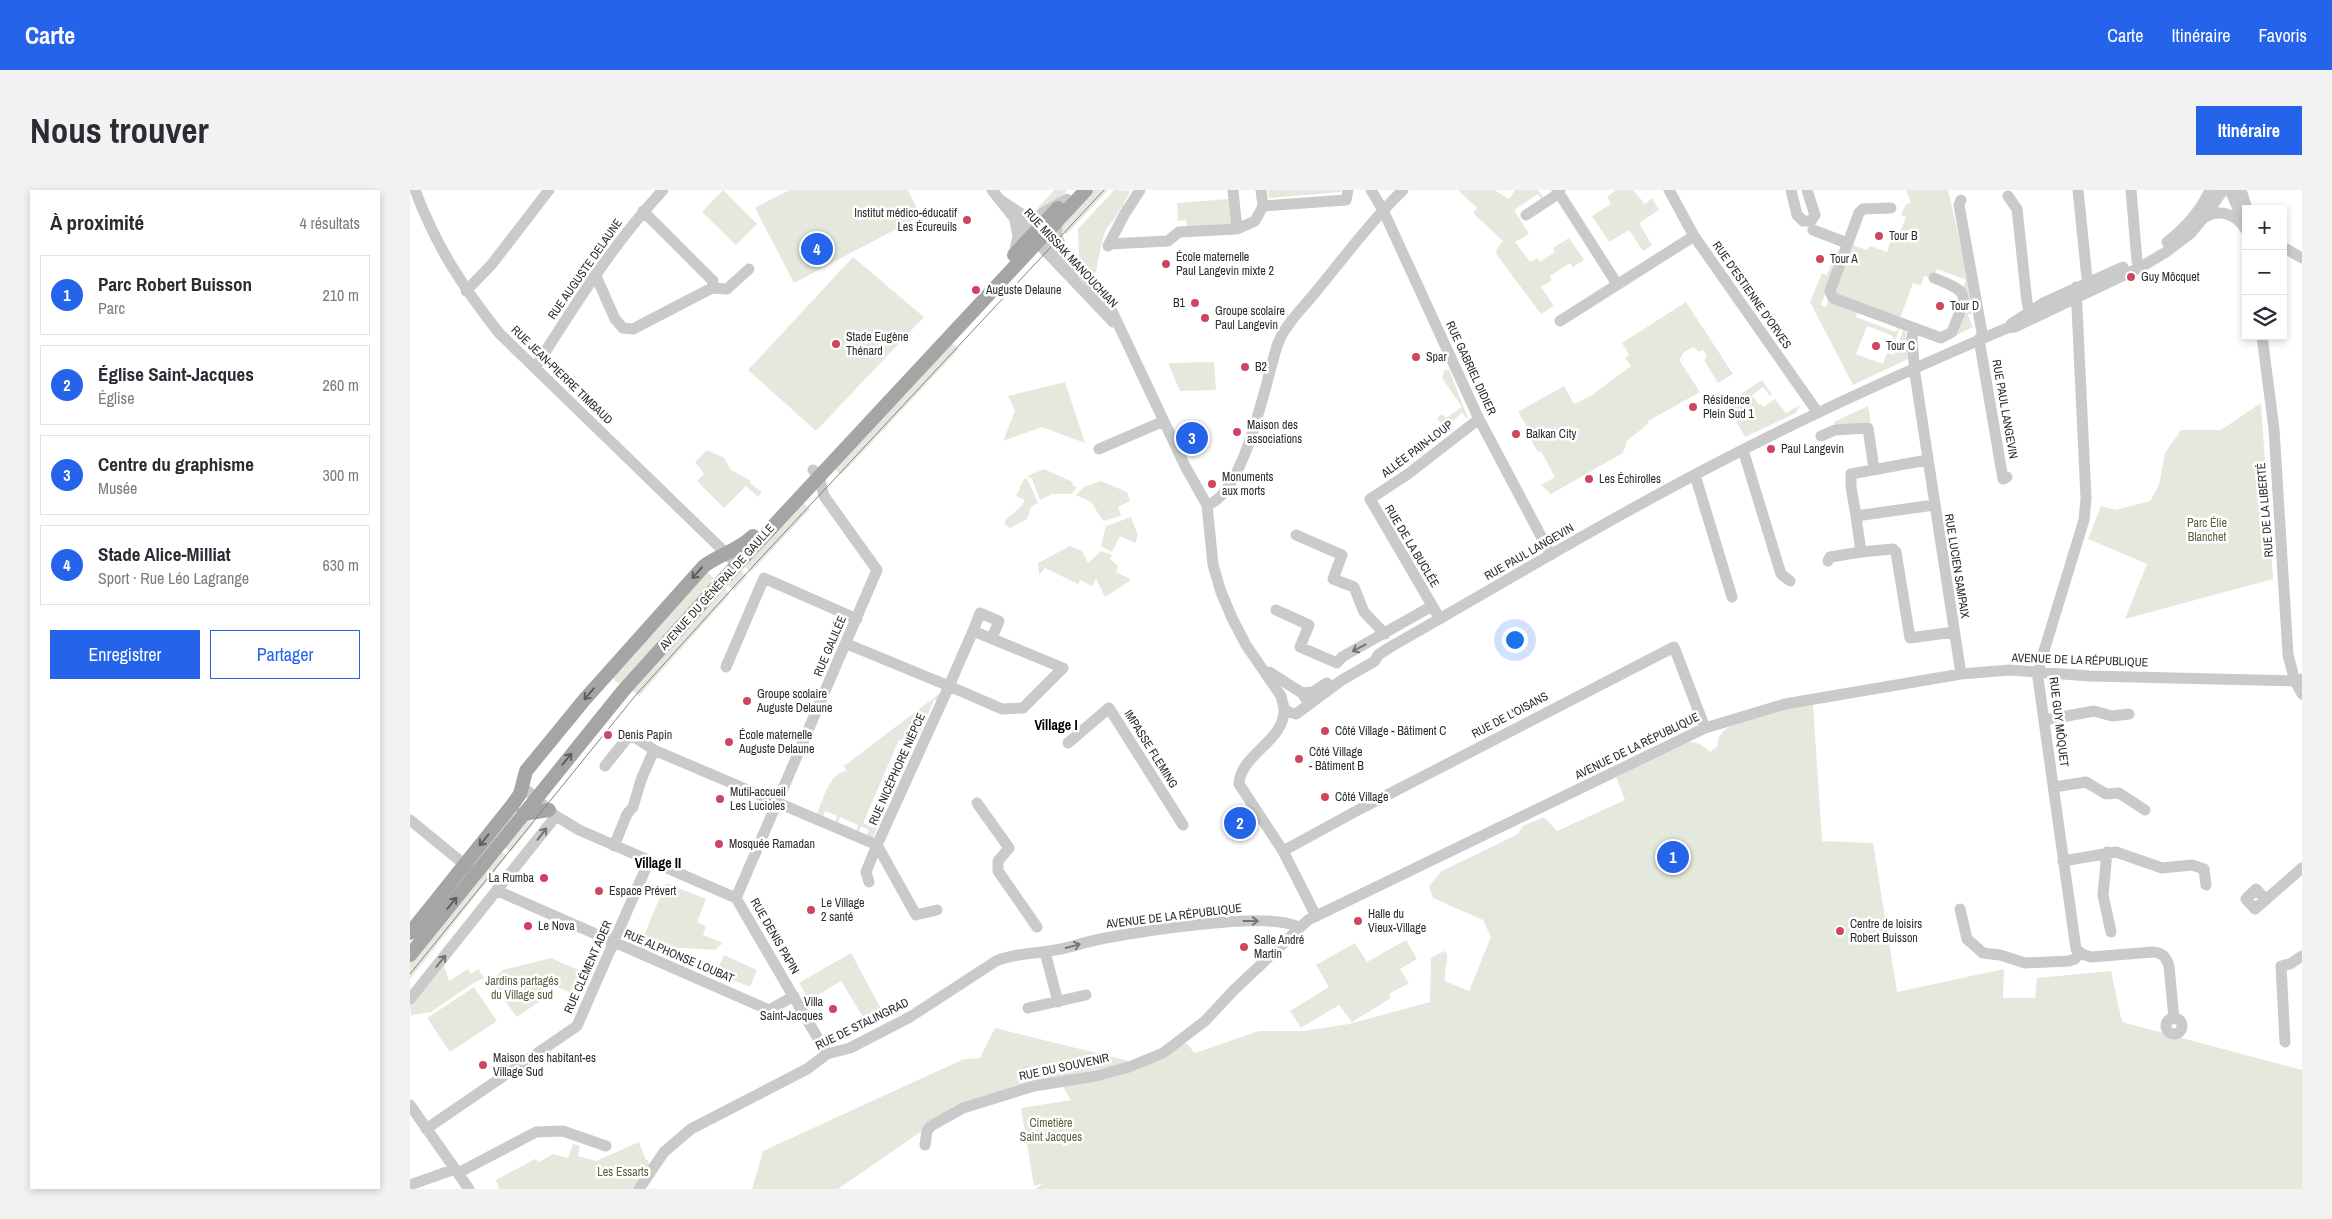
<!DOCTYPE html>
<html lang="fr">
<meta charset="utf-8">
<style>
body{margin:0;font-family:"Archivo Narrow",sans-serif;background:#f2f2f3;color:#2b2b33}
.controls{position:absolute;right:15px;top:15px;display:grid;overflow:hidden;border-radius:0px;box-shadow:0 2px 8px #0003}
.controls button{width:45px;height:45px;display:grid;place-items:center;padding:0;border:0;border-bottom:1px solid #e1e1e2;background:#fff;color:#2b2b33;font:25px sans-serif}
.you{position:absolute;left:1104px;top:449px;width:18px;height:18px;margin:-12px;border:4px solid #fff;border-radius:50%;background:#1a73e8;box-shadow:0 0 0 8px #1a73e833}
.badge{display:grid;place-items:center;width:32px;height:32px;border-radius:50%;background:#2563eb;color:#fff;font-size:16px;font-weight:700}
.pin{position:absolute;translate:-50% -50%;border:2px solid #fff;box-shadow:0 1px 5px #0006}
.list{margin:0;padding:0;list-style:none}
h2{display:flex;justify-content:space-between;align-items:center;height:65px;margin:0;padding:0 20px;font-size:21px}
h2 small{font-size:16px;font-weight:400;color:#7c7c81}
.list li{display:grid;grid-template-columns:32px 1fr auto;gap:15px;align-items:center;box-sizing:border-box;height:80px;margin:0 10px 10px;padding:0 10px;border:1px solid #e1e1e2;border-radius:0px}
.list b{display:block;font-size:19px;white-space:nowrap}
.list p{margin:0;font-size:16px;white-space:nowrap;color:#7c7c81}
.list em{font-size:16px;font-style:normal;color:#7c7c81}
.actions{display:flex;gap:10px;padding:15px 20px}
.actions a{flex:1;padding:11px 0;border:1px solid #2563eb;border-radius:0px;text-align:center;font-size:18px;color:#2563eb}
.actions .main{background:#2563eb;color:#fff}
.icon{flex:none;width:28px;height:28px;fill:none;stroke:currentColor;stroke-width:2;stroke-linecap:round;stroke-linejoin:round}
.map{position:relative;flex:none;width:1892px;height:999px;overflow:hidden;border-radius:0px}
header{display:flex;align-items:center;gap:30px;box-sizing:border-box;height:70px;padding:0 25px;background:#2563eb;color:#fff}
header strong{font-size:24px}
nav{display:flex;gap:28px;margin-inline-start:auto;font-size:18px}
.intro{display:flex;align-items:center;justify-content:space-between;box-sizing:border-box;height:120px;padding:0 30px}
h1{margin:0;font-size:35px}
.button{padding:12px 22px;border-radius:0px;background:#2563eb;color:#fff;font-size:18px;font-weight:700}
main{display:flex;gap:30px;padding:0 30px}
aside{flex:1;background:#fff;border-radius:0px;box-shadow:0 2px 8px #0003}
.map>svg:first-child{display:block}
.green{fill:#e5e9dd}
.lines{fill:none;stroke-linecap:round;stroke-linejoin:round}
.minor{stroke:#cacaca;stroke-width:11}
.major{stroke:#a5a5a5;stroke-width:14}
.tram{stroke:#828282;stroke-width:1}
.oneway{stroke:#5d5d5d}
.oneway2{stroke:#747474}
.poi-dot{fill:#cf4561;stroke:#fff;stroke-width:2}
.labels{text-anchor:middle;stroke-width:5;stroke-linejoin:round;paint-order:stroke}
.poi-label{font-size:12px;fill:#2d2d2d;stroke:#fff;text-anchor:start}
.street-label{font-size:12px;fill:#2d2d2d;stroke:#fff}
.park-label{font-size:12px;fill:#566340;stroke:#fff}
.neighbourhood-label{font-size:14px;font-weight:bold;fill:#000;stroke:#fff}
</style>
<header>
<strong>Carte</strong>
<nav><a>Carte</a><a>Itinéraire</a><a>Favoris</a></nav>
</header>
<div class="intro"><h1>Nous trouver</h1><a class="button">Itinéraire</a></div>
<main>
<aside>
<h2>À proximité<small>4 résultats</small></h2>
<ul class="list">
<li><span class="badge">1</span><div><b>Parc Robert Buisson</b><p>Parc</p></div><em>210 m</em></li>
<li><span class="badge">2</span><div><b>Église Saint-Jacques</b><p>Église</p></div><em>260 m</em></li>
<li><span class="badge">3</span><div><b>Centre du graphisme</b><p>Musée</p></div><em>300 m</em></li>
<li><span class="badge">4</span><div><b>Stade Alice-Milliat</b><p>Sport · Rue Léo Lagrange</p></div><em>630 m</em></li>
</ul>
<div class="actions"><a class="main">Enregistrer</a><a>Partager</a></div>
</aside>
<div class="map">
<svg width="1892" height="999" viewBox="0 0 1892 999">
<rect width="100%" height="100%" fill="#fff"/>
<path class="green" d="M313 0 347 34 326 55 292 22Z
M379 0H498L511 26 384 93 345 18Z
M644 0H658L630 24 628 18Z
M682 0H698L656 45 649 38Z
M704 0 722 1 719 2V5L715 10 713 17 710 18 711 21H708C707 29 699 33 695 42 690 55 689 69 686 82L682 85 669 68 668 39Z
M858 0H931V2L859 8Z
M1048 0H1084L1099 9 1105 0H1128L1134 8 1132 10 1128 4 1104 20 1119 44 1105 52 1120 72 1127 68 1130 72 1145 62 1143 58 1159 48 1174 70 1163 77 1160 73 1140 86 1142 90 1131 97 1144 116 1131 124 1087 65 1086 60 1093 51 1063 23 1067 18Z
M1206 0H1223L1235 14 1242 8 1249 20 1229 33 1242 55 1233 61 1219 40 1199 52 1182 26 1201 14 1197 7Z
M1496 0H1538L1566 121 1558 125 1563 137 1545 146 1552 99 1556 90 1527 79 1523 89 1514 86 1511 95 1503 93 1491 126 1489 127 1426 104 1425 100 1442 55 1457 60 1460 56 1477 62 1481 50 1486 52 1496 27 1491 25 1496 14 1501 13Z
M819 9 821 34 777 38 776 30 768 31 767 13Z
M1426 61 1431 63 1411 115 1416 117 1419 110 1448 121 1446 127 1486 142 1489 136 1490 137 1482 159H1479L1483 146 1457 136 1446 164 1473 174 1477 163 1484 165 1494 138 1496 142 1498 169 1443 195 1400 112 1412 83 1417 85Z
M443 67 514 127 406 241 338 180Z
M1276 112 1323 184 1308 193 1294 170 1297 167 1293 160 1289 162 1283 157 1274 162 1269 170 1290 202 1238 231 1239 233 1217 251 1213 263 1141 304 1131 295 1145 287 1131 261 1128 262 1118 245 1121 243 1108 222 1154 196 1164 214 1182 205 1221 176 1215 168 1219 165 1212 153Z
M540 151 549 159 431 285 422 277Z
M804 172 806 200 770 201 758 173Z
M1034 180H1039L1058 228H1056L1052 222 1039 235 1041 240 1037 242 1027 228 1032 224 1036 228 1052 217 1032 188Z
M1352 190 1362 205 1360 206 1353 197 1342 205 1349 215 1351 214 1353 217 1365 209 1376 223 1390 215 1386 223 1335 247 1316 214Z
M655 192 675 253 632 237 593 251 605 221 598 206Z
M1851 213 1863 389 1715 429 1737 374 1678 349 1691 316 1705 320 1740 311 1749 295 1755 263 1771 240H1811Z
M1458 216 1461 232 1426 237 1424 232Z
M297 260 314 268 321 280 341 291 340 293 352 302 348 307 336 296 314 318 287 291 294 284 285 272Z
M634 279 663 292 662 295 667 297 662 304H642L630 310 622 289 617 286Z
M617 288 628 313 621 317 617 329 600 338 594 334C598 323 611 321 615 310L606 306 614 289Z
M691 291 717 302 720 311 708 317 711 326 693 331 681 312 666 305 674 297Z
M394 313 400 319 341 382 335 377 337 375 333 372 371 332 374 335Z
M721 327 728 346 725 353 710 346 702 362 691 356 696 336Z
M660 356 672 361 678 373 691 361 702 365 700 369 708 376 706 382 720 389V391L695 407 686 389 682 396 670 390 668 394 635 378 629 385 628 373Z
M294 379 308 392 211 494 206 492 203 487Z
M331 380 337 386 324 401 315 392Z
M314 398 320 404 229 506 223 501Z
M529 504V511L524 510 508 548 502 555 489 550 453 633 464 638 468 629 470 630 463 648 457 645 459 640 451 636 449 642 446 641 448 635 430 627 428 633 425 632 427 626 415 621 413 626 407 624C413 609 419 584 436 581L434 576Z
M1403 514 1412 651 1463 653 1487 802 1594 779 1593 808H1625L1627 788 1701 781 1712 832 1892 880V999H626L633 993 624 996 611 918 661 910 653 897 725 879 776 853 785 863 849 841H893L939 834 1020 812 1021 768 1034 761 1037 763C1038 772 1034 781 1035 791L1059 801 1081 747 1073 730 1023 708 1019 696 1032 681 1108 644 1113 636 1134 627 1147 641 1215 610 1206 587 1272 553C1283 550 1292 553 1300 562L1308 556C1303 527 1384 517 1403 514Z
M118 629 124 633 101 662 91 655Z
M91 661 97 666 0 789V770Z
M256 693 296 709 287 732 296 736 293 745 313 753 305 760 257 757 239 752 236 760 229 757Z
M996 750 1007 769 990 779 999 793 979 804 981 808 942 832 929 815 891 838 880 821 919 797 906 775 945 753 957 772Z
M441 763 476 828 424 852 458 835 431 791 399 810 389 793Z
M314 765 347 780 340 797 306 783Z
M141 768 175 783 166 805 138 793 130 811 107 827 80 791 93 780Z
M33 773 39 791 58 779 61 784 68 779 74 788 62 794 21 822 1 825 0 814Z
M64 797 87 831 40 862 17 828Z
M585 838 723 872 651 887 551 914 428 999H342L353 961 554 869 570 868Z
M229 952 236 970H238L239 974 224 999H89L86 990 125 969 129 972 143 964 158 968 163 954 170 956 168 966 186 971Z"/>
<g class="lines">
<path class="minor" d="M5 0C26 56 52 96 89 143L327 374
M582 0 605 29 703 132
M823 0 827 39
M851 0 853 16
M961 0 973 20 1069 229 1141 365
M1147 0 1207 94
M1259 0 1284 46 1408 223
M1381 0 1387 25 1393 31H1401L1405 25 1397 0
M1668 0 1678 98
M1721 0 1727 71 1731 77
M1820 0 1835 35
M1831 0 1837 19
M1598 6 1607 19 1617 112 1621 128
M1551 10 1549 15 1573 148
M592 11 610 23 678 89 702 121 775 276 797 315 803 375 811 402 822 428 836 455 871 506 874 518 878 522 886 524 932 490 965 471 968 465 982 456C1093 393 1202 327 1315 269 1407 221 1502 179 1597 138L1605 137 1731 77 1756 62 1781 43 1799 21 1813 0
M853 16 936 10 938 0
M1481 18 1453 19 1449 23 1420 101 1423 108 1531 148 1542 142C1555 106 1565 104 1524 88
M611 24 624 28 657 9
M1116 25 1145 6 1150 0
M1794 28C1809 18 1827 24 1836 40
M648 30C645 43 647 51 655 62
M1403 40 1437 53
M1757 52C1775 38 1791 20 1800 0
M699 54 714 25 730 0
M698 56 699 54 758 51 769 42 827 39 845 31 853 16
M1873 57 1892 68
M604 65 608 46 605 31
M185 84 205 129 213 138 223 139 302 98 303 91 233 21
M1666 97 1676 308 1674 330 1630 474 1628 488 1666 759 1672 764 1681 767 1743 762C1753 763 1756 767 1759 776L1764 829
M302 98 317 99 339 79
M56 101 82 74 139 0
M1150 131 1284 46
M1601 134 1633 113 1713 77
M1503 139 1502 150 1505 184 1551 484
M1852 146 1864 239 1878 465 1885 491 1892 504
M1569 149 1593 289 1597 287
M125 178C164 116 203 54 253 0
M1411 246 1425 240 1458 238 1464 279
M689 259 754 231
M1333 260 1371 384 1380 391
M1285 285 1322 407
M797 315C834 305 856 191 867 156 873 137 891 120 904 104 933 69 960 32 993 0
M1524 315 1446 326 1451 362 1483 359 1486 362 1500 448 1544 442
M1446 326 1441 297V284L1517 270
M886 345 932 365 923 389 944 397 954 422 975 444
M1418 371 1420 367 1451 362
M866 420 899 435 890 457 927 473
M1030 429 960 309 998 284 1069 229
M563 441 570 423 589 431 582 448
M927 473 932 467 1022 416
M316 477 354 388 447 429
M859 482 892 503 896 509
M892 503 903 502 917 493
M874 518C876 551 830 564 829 594L873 661 906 726
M1635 530 1684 521 1702 526 1719 524
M658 553 699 518 773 635
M195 576 218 547 226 548 244 560
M112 596 146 626 169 640 326 708 417 864
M1644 597 1676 592 1696 604 1709 603 1735 620
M567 613 599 658 588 671V681L627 737
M0 630 60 679
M467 655 506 725 527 720
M204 656 217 624 223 617 231 590 244 560 467 655 539 496 592 519 613 518 653 478 563 441 539 496 437 454
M873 661 950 619 1264 457 1295 538
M1697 662 1693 705 1701 742
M1653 671 1706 662 1752 678 1782 675 1794 679 1796 695
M459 692 456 682 467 655
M88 701 359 820 384 806
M326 708 467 380 414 306 409 286 403 280
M1856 710 1846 699 1836 709 1845 719 1892 678
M1550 719 1557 749 1573 763 1590 765 1615 773 1659 771 1665 769 1669 763
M635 762 648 812
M0 809 146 626
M618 818 676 805
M1756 836a8 8 0 1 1 16 0a8 8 0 1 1-16 0Z
M1875 852 1871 776 1880 774 1892 766
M0 915 59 999
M16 939 167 836 239 671
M515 955 517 941 521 936 553 918 624 896 686 886 719 877 753 863 795 831 823 801 898 730 1295 538 1375 514 1551 484 1599 480 1680 486 1885 491 1892 489
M48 983 126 942 153 941 196 956
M0 995 45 979
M229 999 254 962 281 939 397 879 417 864 440 858 500 827 586 771C604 763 625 764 645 760 659 758 672 753 686 750 718 743 867 719 889 738"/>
<path class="major" d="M604 65 648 18
M113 624 139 620
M0 743 103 614 110 604 116 581 175 509 294 376C310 364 329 360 343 346
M0 765 213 501 311 392 676 0"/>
<path class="tram" d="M0 784 225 506 320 401 694 0"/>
</g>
<defs><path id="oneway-shaft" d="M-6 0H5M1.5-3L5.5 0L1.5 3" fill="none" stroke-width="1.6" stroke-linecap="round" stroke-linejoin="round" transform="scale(1.25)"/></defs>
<g class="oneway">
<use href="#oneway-shaft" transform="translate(287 383) rotate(132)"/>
<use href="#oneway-shaft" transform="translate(179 504) rotate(131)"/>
<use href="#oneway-shaft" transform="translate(157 569) rotate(-51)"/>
<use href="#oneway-shaft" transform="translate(74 650) rotate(129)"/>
<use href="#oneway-shaft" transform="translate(42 713) rotate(-51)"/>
</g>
<g class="oneway2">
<use href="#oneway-shaft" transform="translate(949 458) rotate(152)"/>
<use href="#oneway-shaft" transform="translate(132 644) rotate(-52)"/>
<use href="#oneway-shaft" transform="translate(841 731)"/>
<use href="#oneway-shaft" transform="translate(663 756) rotate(-15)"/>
<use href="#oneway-shaft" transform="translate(31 771) rotate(-51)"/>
</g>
<g class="poi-dot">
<circle cx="557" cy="30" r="5"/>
<circle cx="1469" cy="46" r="5"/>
<circle cx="1410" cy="69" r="5"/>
<circle cx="756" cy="74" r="5"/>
<circle cx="1721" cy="87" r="5"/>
<circle cx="566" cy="100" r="5"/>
<circle cx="785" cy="113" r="5"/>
<circle cx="1530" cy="116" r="5"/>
<circle cx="795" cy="128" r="5"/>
<circle cx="426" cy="154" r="5"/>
<circle cx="1466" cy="156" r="5"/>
<circle cx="1006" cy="167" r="5"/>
<circle cx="835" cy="177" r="5"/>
<circle cx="1283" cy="217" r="5"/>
<circle cx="827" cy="242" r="5"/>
<circle cx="1106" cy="244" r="5"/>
<circle cx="1361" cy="259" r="5"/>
<circle cx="1179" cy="289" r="5"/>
<circle cx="802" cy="294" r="5"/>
<circle cx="337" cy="511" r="5"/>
<circle cx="915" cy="541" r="5"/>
<circle cx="198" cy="545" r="5"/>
<circle cx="319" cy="552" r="5"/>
<circle cx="889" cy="569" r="5"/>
<circle cx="915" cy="607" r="5"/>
<circle cx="310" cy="609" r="5"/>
<circle cx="309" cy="654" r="5"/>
<circle cx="134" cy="688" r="5"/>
<circle cx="189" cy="701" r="5"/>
<circle cx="401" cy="720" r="5"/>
<circle cx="948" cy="731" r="5"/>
<circle cx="118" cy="736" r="5"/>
<circle cx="1430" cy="741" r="5"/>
<circle cx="834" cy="757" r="5"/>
<circle cx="423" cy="819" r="5"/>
<circle cx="73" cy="875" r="5"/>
</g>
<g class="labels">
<g class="poi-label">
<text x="547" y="27" text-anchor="end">Institut médico-éducatif<tspan x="547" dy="14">Les Écureuils</tspan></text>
<text x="1479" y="50">Tour B</text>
<text x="766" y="71">École maternelle<tspan x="766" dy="14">Paul Langevin mixte 2</tspan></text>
<text x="1420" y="73">Tour A</text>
<text x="1731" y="91">Guy Môcquet</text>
<text x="576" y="104">Auguste Delaune</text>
<text x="775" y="117" text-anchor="end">B1</text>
<text x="1540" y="120">Tour D</text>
<text x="805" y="125">Groupe scolaire<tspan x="805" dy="14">Paul Langevin</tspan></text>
<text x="436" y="151">Stade Eugène<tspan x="436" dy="14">Thénard</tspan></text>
<text x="1476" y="160">Tour C</text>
<text x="1016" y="171">Spar</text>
<text x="845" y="181">B2</text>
<text x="1293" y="214">Résidence<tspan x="1293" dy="14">Plein Sud 1</tspan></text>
<text x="837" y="239">Maison des<tspan x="837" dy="14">associations</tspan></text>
<text x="1116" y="248">Balkan City</text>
<text x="1371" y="263">Paul Langevin</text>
<text x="812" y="291">Monuments<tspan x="812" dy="14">aux morts</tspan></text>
<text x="1189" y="293">Les Échirolles</text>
<text x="347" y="508">Groupe scolaire<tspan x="347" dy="14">Auguste Delaune</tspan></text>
<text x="925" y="545">Côté Village - Bâtiment C</text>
<text x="208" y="549">Denis Papin</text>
<text x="329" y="549">École maternelle<tspan x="329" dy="14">Auguste Delaune</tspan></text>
<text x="899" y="566">Côté Village<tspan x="899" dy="14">- Bâtiment B</tspan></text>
<text x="320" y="606">Mutil-accueil<tspan x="320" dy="14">Les Lucioles</tspan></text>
<text x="925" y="611">Côté Village</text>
<text x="319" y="658">Mosquée Ramadan</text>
<text x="124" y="692" text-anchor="end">La Rumba</text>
<text x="199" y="705">Espace Prévert</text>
<text x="411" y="717">Le Village<tspan x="411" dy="14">2 santé</tspan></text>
<text x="958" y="728">Halle du<tspan x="958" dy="14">Vieux-Village</tspan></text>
<text x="1440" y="738">Centre de loisirs<tspan x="1440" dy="14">Robert Buisson</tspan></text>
<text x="128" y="740">Le Nova</text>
<text x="844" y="754">Salle André<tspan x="844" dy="14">Martin</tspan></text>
<text x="413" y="816" text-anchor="end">Villa<tspan x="413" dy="14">Saint-Jacques</tspan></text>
<text x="83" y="872">Maison des habitant-es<tspan x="83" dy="14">Village Sud</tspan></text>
</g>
<g class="street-label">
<text transform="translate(661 68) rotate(47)" y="4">RUE MISSAK MANOUCHIAN</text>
<text transform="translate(175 79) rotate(-55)" y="4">RUE AUGUSTE DELAUNE</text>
<text transform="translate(1342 105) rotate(55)" y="4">RUE D'ESTIENNE D'ORVES</text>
<text transform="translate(1061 178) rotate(65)" y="4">RUE GABRIEL DIDIER</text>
<text transform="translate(152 185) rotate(44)" y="4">RUE JEAN-PIERRE TIMBAUD</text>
<text transform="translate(1595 219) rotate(80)" y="4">RUE PAUL LANGEVIN</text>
<text transform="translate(1007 259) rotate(-37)" y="4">ALLÉE PAIN-LOUP</text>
<text transform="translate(1855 320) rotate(-95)" y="4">RUE DE LA LIBERTÉ</text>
<text transform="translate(1002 356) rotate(59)" y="4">RUE DE LA BUCLÉE</text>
<text transform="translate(1119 362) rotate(-30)" y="4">RUE PAUL LANGEVIN</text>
<text transform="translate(1547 376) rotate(81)" y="4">RUE LUCIEN SAMPAIX</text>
<text transform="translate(307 397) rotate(-48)" y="4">AVENUE DU GÉNÉRAL DE GAULLE</text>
<text transform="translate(420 456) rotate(-67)" y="4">RUE GALILÉE</text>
<text transform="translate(1670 470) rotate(2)" y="4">AVENUE DE LA RÉPUBLIQUE</text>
<text transform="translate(1100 525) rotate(-28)" y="4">RUE DE L'OISANS</text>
<text transform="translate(1649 532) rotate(83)" y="4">RUE GUY MÔQUET</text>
<text transform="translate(1227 556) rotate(-26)" y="4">AVENUE DE LA RÉPUBLIQUE</text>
<text transform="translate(741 559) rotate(58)" y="4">IMPASSE FLEMING</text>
<text transform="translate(487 579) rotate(-66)" y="4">RUE NICÉPHORE NIÈPCE</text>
<text transform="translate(764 726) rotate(-7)" y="4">AVENUE DE LA RÉPUBLIQUE</text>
<text transform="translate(365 746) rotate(60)" y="4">RUE DENIS PAPIN</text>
<text transform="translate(269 766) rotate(23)" y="4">RUE ALPHONSE LOUBAT</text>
<text transform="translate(178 777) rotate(-66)" y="4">RUE CLÉMENT ADER</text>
<text transform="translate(452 834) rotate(-26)" y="4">RUE DE STALINGRAD</text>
<text transform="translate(654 877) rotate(-12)" y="4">RUE DU SOUVENIR</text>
</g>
<g class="park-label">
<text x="1797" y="337">Parc Élie<tspan x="1797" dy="14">Blanchet</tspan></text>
<text x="112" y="795">Jardins partagés<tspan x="112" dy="14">du Village sud</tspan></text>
<text x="641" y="937">Cimetière<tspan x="641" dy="14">Saint Jacques</tspan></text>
<text x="213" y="986">Les Essarts</text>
</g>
<g class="neighbourhood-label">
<text x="646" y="540">Village I</text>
<text x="248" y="678">Village II</text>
</g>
</g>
</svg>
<div class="controls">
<button>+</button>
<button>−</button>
<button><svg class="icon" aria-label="layers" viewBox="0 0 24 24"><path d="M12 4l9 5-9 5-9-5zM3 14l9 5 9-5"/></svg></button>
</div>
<div class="you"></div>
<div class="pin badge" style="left:1263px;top:667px">1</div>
<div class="pin badge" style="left:830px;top:633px">2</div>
<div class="pin badge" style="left:782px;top:248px">3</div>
<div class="pin badge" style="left:407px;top:59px">4</div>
</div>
</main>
